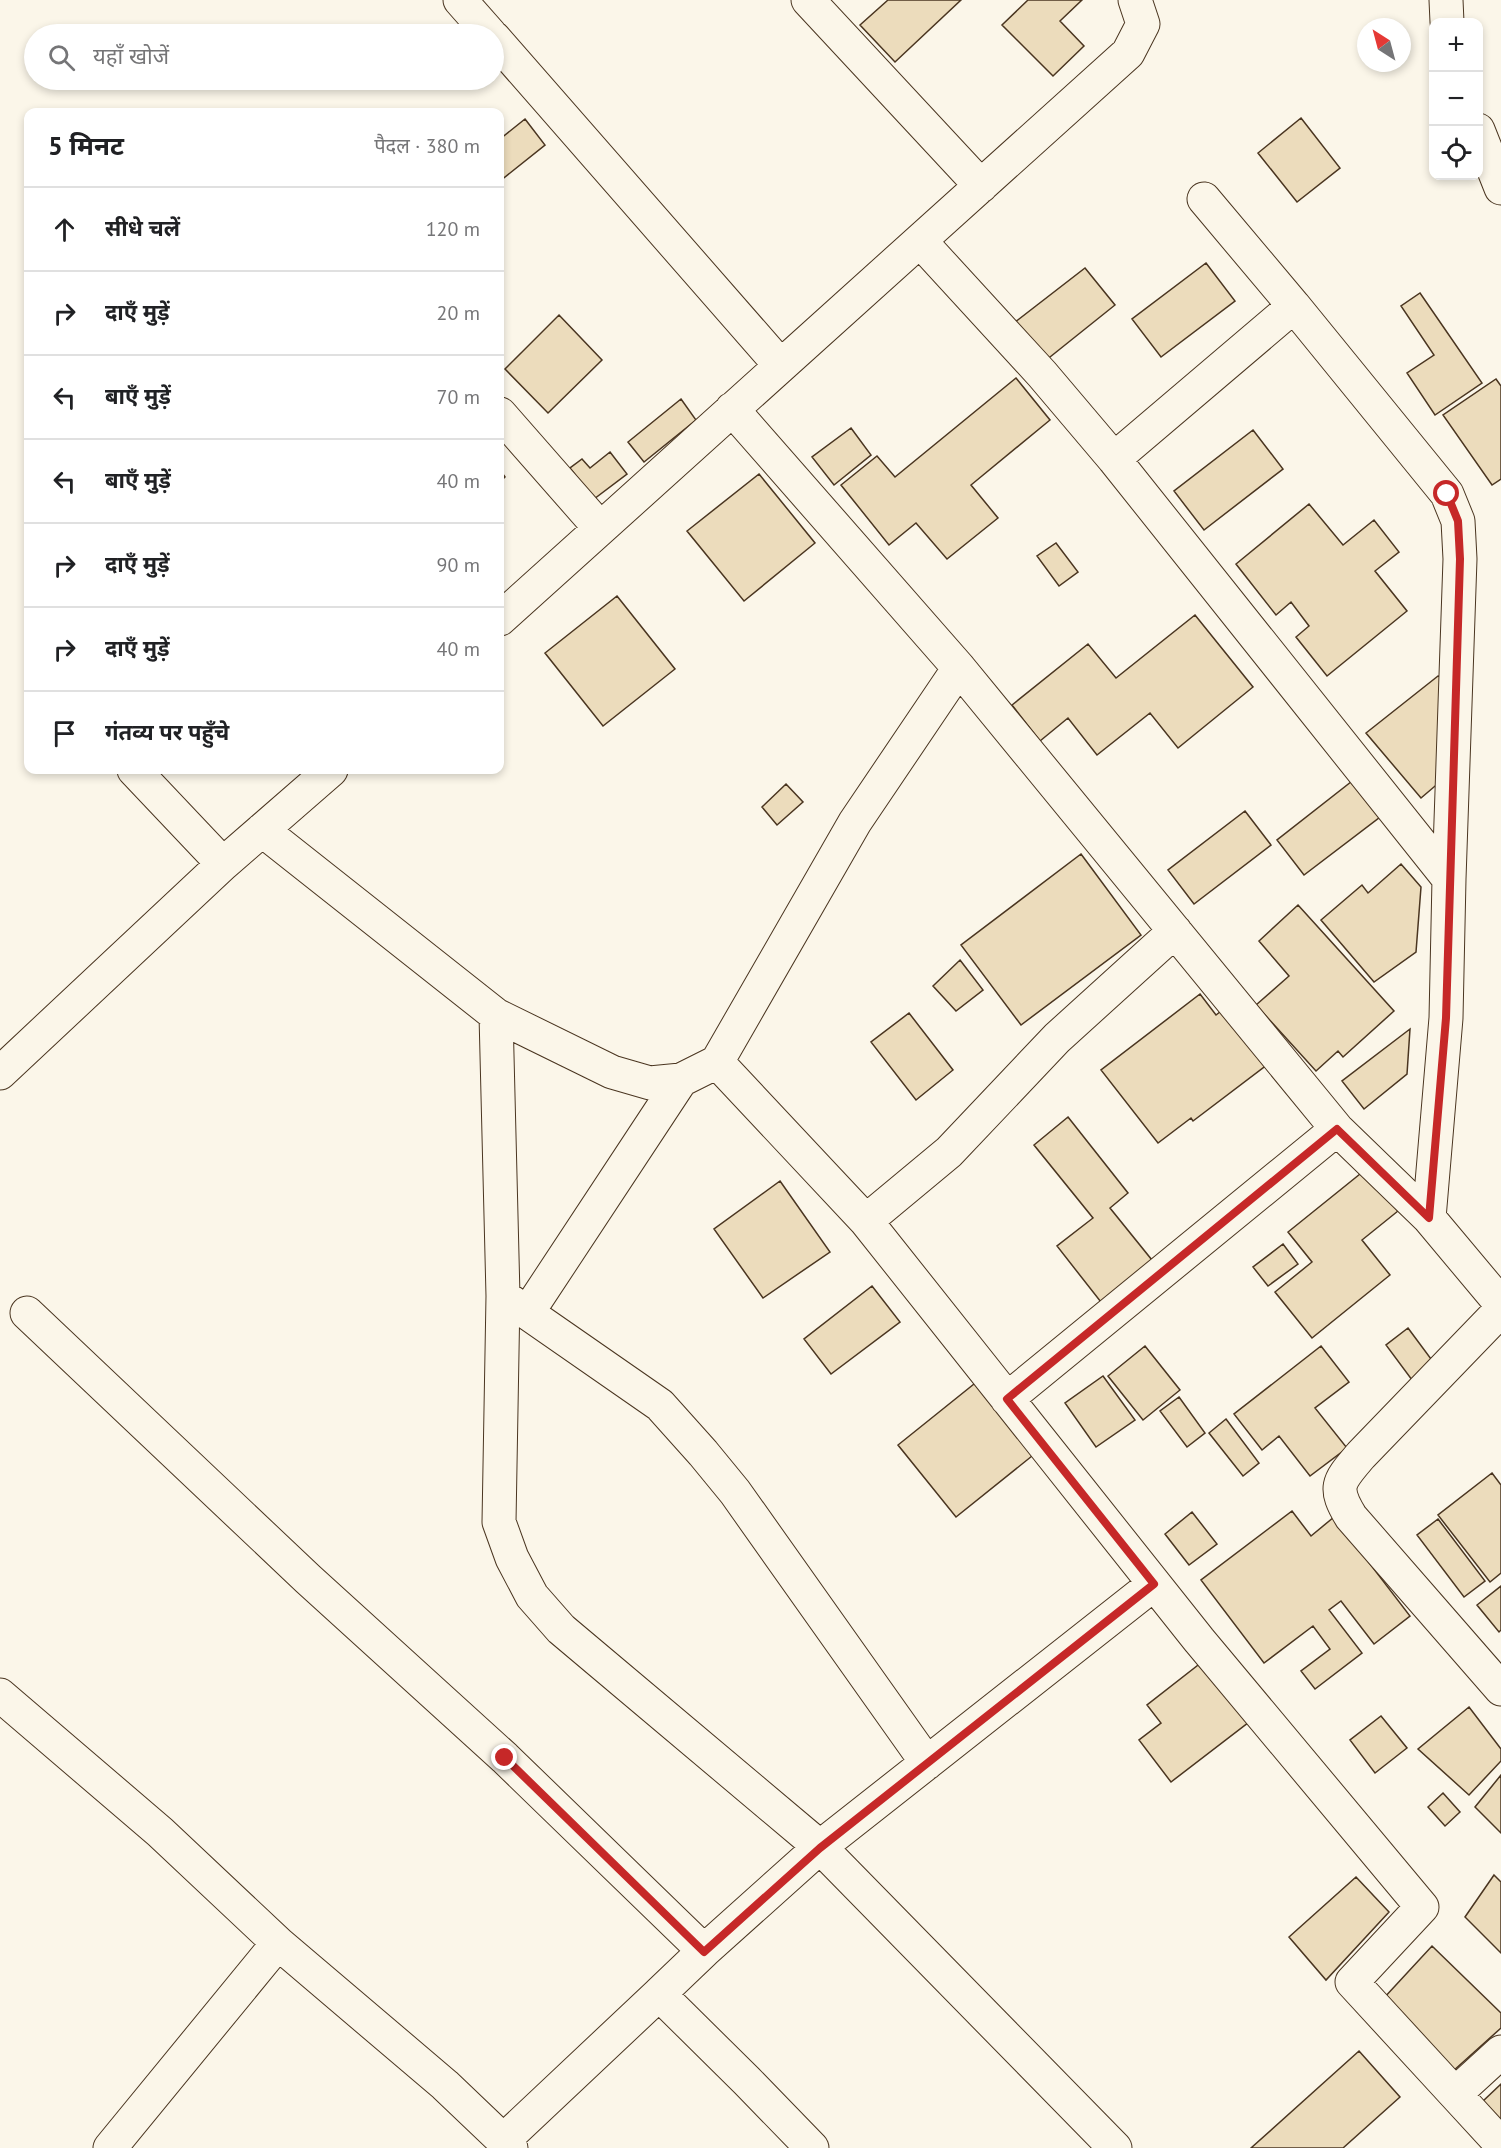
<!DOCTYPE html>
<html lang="hi">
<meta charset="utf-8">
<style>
body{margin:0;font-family:"PT Sans","Noto Sans Devanagari",sans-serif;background:#f6f6f6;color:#202124}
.controls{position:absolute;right:18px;top:18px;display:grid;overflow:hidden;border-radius:12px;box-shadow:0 3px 9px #0003}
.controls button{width:54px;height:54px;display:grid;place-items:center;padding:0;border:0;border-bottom:2px solid #e0e0e0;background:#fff;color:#202124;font:30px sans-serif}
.compass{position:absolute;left:1357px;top:18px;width:54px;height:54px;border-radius:50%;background:#fff;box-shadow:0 3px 9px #0003;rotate:324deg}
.stop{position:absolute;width:18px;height:18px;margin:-14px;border:4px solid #c62828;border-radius:50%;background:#fff}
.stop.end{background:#c62828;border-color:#fff;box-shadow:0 2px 6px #0008}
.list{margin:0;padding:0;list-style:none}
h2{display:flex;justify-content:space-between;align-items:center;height:78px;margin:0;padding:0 24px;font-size:26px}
h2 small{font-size:20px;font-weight:400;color:#757577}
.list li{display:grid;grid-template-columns:39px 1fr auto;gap:18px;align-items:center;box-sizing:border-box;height:84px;padding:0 24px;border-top:2px solid #e0e0e0}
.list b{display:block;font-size:22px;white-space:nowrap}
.list em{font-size:20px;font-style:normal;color:#757577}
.icon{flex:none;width:33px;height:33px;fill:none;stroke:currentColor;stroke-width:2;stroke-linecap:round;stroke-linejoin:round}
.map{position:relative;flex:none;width:1501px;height:2148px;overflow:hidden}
.search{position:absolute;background:#fff;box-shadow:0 3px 9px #0003;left:24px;top:24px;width:480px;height:66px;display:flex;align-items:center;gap:15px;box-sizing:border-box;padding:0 21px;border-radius:33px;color:#757577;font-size:22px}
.panel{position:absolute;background:#fff;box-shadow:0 3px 9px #0003;left:24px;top:108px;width:480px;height:666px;border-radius:12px}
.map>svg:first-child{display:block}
.building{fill:#ecdcbc;stroke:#4a3520;stroke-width:1.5}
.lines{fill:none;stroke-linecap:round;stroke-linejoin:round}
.minor-casing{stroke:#4a3520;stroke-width:35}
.minor{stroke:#fbf6e9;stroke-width:33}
.route{stroke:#c62828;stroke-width:8}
</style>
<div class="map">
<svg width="1501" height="2148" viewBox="0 0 1501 2148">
<rect width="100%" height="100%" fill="#fbf6e9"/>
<path class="building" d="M888 0H961L895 62 860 25Z
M1028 0H1082L1060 21 1084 46 1053 76 1002 25Z
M1301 118 1340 168 1297 202 1258 153Z
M525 119 545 145 500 181V139Z
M1206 263 1235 301 1161 357 1132 319Z
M1085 268 1115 305 1040 365 1010 326Z
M1420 293 1482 383 1435 415 1407 373 1434 355 1401 306Z
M559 315 602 360 548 413 505 369Z
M1016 378 1050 420 971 485 998 518 947 559 916 523 889 545 841 485 877 456 895 477Z
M1496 379 1501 386V479L1492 485 1443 415Z
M681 399 696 420 644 462 628 442Z
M851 428 871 455 834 485 812 457Z
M1253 430 1283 469 1204 530 1174 491Z
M610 452 627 474 594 499 570 468 582 459 590 468Z
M500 470 505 477 500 482Z
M759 474 815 543 744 601 687 531Z
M1309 504 1343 545 1374 520 1399 552 1375 571 1407 611 1327 676 1296 637 1309 626 1291 602 1276 615 1236 564Z
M1056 543 1078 572 1059 586 1037 556Z
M617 596 675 669 603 726 545 653Z
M1195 615 1253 687 1178 748 1150 713 1097 755 1068 718 1040 741 1012 705 1088 644 1116 678Z
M1438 676 1445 678 1441 781 1421 798 1366 733Z
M1356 778 1384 814 1304 875 1277 840Z
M786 784 803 802 777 825 762 807Z
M1245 811 1271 845 1194 904 1168 870Z
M1081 854 1141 935 1021 1025 961 945Z
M1401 864 1421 887 1416 952 1374 982 1321 920 1362 885 1368 893Z
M1298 905 1394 1011 1343 1057 1338 1051 1316 1071 1256 1005 1289 976 1259 941Z
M960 960 983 990 956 1011 933 986Z
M1200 994 1216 1015 1225 1008 1268 1064 1193 1121 1191 1118 1158 1143 1101 1070Z
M909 1013 953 1070 916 1100 871 1042Z
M1410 1029 1407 1074 1364 1109 1342 1081Z
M1068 1117 1128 1193 1110 1208 1160 1270 1108 1311 1057 1246 1093 1218 1034 1145Z
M1365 1170 1398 1211 1362 1240 1390 1275 1312 1338 1275 1292 1312 1262 1288 1232Z
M780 1181 830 1252 763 1298 714 1229Z
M1283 1244 1298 1264 1268 1286 1253 1267Z
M872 1286 900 1322 831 1374 804 1339Z
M1408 1328 1437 1367 1415 1384 1386 1345Z
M1145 1346 1180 1390 1143 1420 1108 1376Z
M1321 1346 1349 1382 1315 1408 1347 1448 1310 1476 1279 1436 1262 1450 1234 1414Z
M1103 1376 1135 1420 1096 1447 1065 1403Z
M979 1380 1037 1452 956 1517 898 1445Z
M1179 1397 1205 1433 1187 1447 1160 1411Z
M1226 1419 1259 1463 1243 1476 1209 1433Z
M1492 1473 1501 1485V1573L1490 1582 1438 1515Z
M1292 1511 1311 1536 1334 1517 1410 1616 1374 1644 1341 1601 1329 1610 1362 1653 1315 1689 1301 1671 1330 1649 1313 1626 1264 1663 1201 1580Z
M1192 1512 1217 1544 1189 1565 1165 1534Z
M1438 1519 1485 1581 1464 1597 1417 1535Z
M1501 1586V1630L1499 1632 1477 1605Z
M1202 1662 1249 1722 1171 1782 1139 1740 1161 1723 1147 1705Z
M1469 1707 1501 1749V1761L1469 1795 1418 1749Z
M1381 1716 1407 1748 1375 1773 1350 1740Z
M1501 1775V1833L1475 1807Z
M1443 1793 1460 1812 1445 1826 1428 1807Z
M1494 1875 1501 1882V1953L1465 1917Z
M1356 1877 1389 1912 1326 1980 1289 1937Z
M1432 1946 1501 2013V2028L1452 2072 1383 1999Z
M1359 2051 1400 2097 1343 2148H1251Z
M1501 2084V2121L1482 2102Z"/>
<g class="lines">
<defs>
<path id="minor" d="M460 0 490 34
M808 0 981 186
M1446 0 1447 22
M494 38 780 365
M1478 130 1501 188
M1204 199 1294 306
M920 241 1042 374 1114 459 1449 879 1446 1018 1429 1218 1501 1304
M732 409 959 668 1337 1129 1429 1218
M500 414 600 528
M1114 459 1294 306 1447 494 1458 521 1460 559 1449 879
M500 619 1128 53 1143 24 1135 0
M959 668 855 822 717 1062 866 1221 1199 1640 1422 1907 1352 1982 1455 2094
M134 770 223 864
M262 830 496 1015 612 1072 650 1083 681 1080 717 1062
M496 1015 503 1296 499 1522 512 1558 532 1596 561 1629 820 1847 1154 1584
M0 1073 223 864 331 770
M866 1221 949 1152 1057 1038 1175 931
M503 1296 660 1405 703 1453 735 1492 927 1763
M1501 1310 1361 1455C1339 1481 1332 1486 1351 1517L1501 1689
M528 1312 681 1080
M27 1313 308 1579 505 1758 704 1951 659 1994
M1007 1399 1337 1129
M0 1695 160 1832 278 1943
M704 1951 820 1847 1115 2148
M1501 2052 1455 2094 1501 2144
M504 2140 659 1994 747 2081 812 2148
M110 2148 278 1943 445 2085 511 2148"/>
</defs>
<use href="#minor" class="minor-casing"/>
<use href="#minor" class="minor"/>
</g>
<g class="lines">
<path class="route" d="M505 1758 704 1952 820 1848 1154 1584 1007 1399 1337 1129 1429 1218 1446 1018 1460 559 1458 521 1447 494"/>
</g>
</svg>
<div class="controls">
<button>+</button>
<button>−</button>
<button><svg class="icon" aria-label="locate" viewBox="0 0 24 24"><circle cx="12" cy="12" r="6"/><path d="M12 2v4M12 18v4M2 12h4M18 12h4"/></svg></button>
</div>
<svg class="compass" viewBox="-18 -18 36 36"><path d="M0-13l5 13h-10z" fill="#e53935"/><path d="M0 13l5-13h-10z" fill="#757577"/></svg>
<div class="stop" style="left:1447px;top:494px"></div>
<div class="stop end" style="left:505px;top:1758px"></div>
<div class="search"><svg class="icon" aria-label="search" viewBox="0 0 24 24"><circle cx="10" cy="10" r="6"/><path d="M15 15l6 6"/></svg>यहाँ खोजें</div>
<section class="panel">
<h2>5 मिनट<small>पैदल · 380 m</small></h2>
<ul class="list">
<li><svg class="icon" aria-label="ahead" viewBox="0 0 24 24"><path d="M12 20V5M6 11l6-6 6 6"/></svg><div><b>सीधे चलें</b></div><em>120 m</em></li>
<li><svg class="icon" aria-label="right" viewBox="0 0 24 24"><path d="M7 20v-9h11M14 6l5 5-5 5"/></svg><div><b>दाएँ मुड़ें</b></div><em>20 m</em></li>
<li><svg class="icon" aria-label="left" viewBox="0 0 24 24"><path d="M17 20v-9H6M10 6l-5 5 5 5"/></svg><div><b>बाएँ मुड़ें</b></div><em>70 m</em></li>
<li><svg class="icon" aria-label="left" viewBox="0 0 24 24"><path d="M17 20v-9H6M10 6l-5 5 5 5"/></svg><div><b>बाएँ मुड़ें</b></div><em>40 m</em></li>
<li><svg class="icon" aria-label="right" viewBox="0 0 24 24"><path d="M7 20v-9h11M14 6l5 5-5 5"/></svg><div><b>दाएँ मुड़ें</b></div><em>90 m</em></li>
<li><svg class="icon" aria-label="right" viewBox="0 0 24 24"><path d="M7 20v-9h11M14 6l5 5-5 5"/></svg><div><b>दाएँ मुड़ें</b></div><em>40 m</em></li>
<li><svg class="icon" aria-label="arrive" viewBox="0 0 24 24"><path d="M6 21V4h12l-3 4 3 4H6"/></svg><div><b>गंतव्य पर पहुँचे</b></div></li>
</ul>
</section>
</div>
